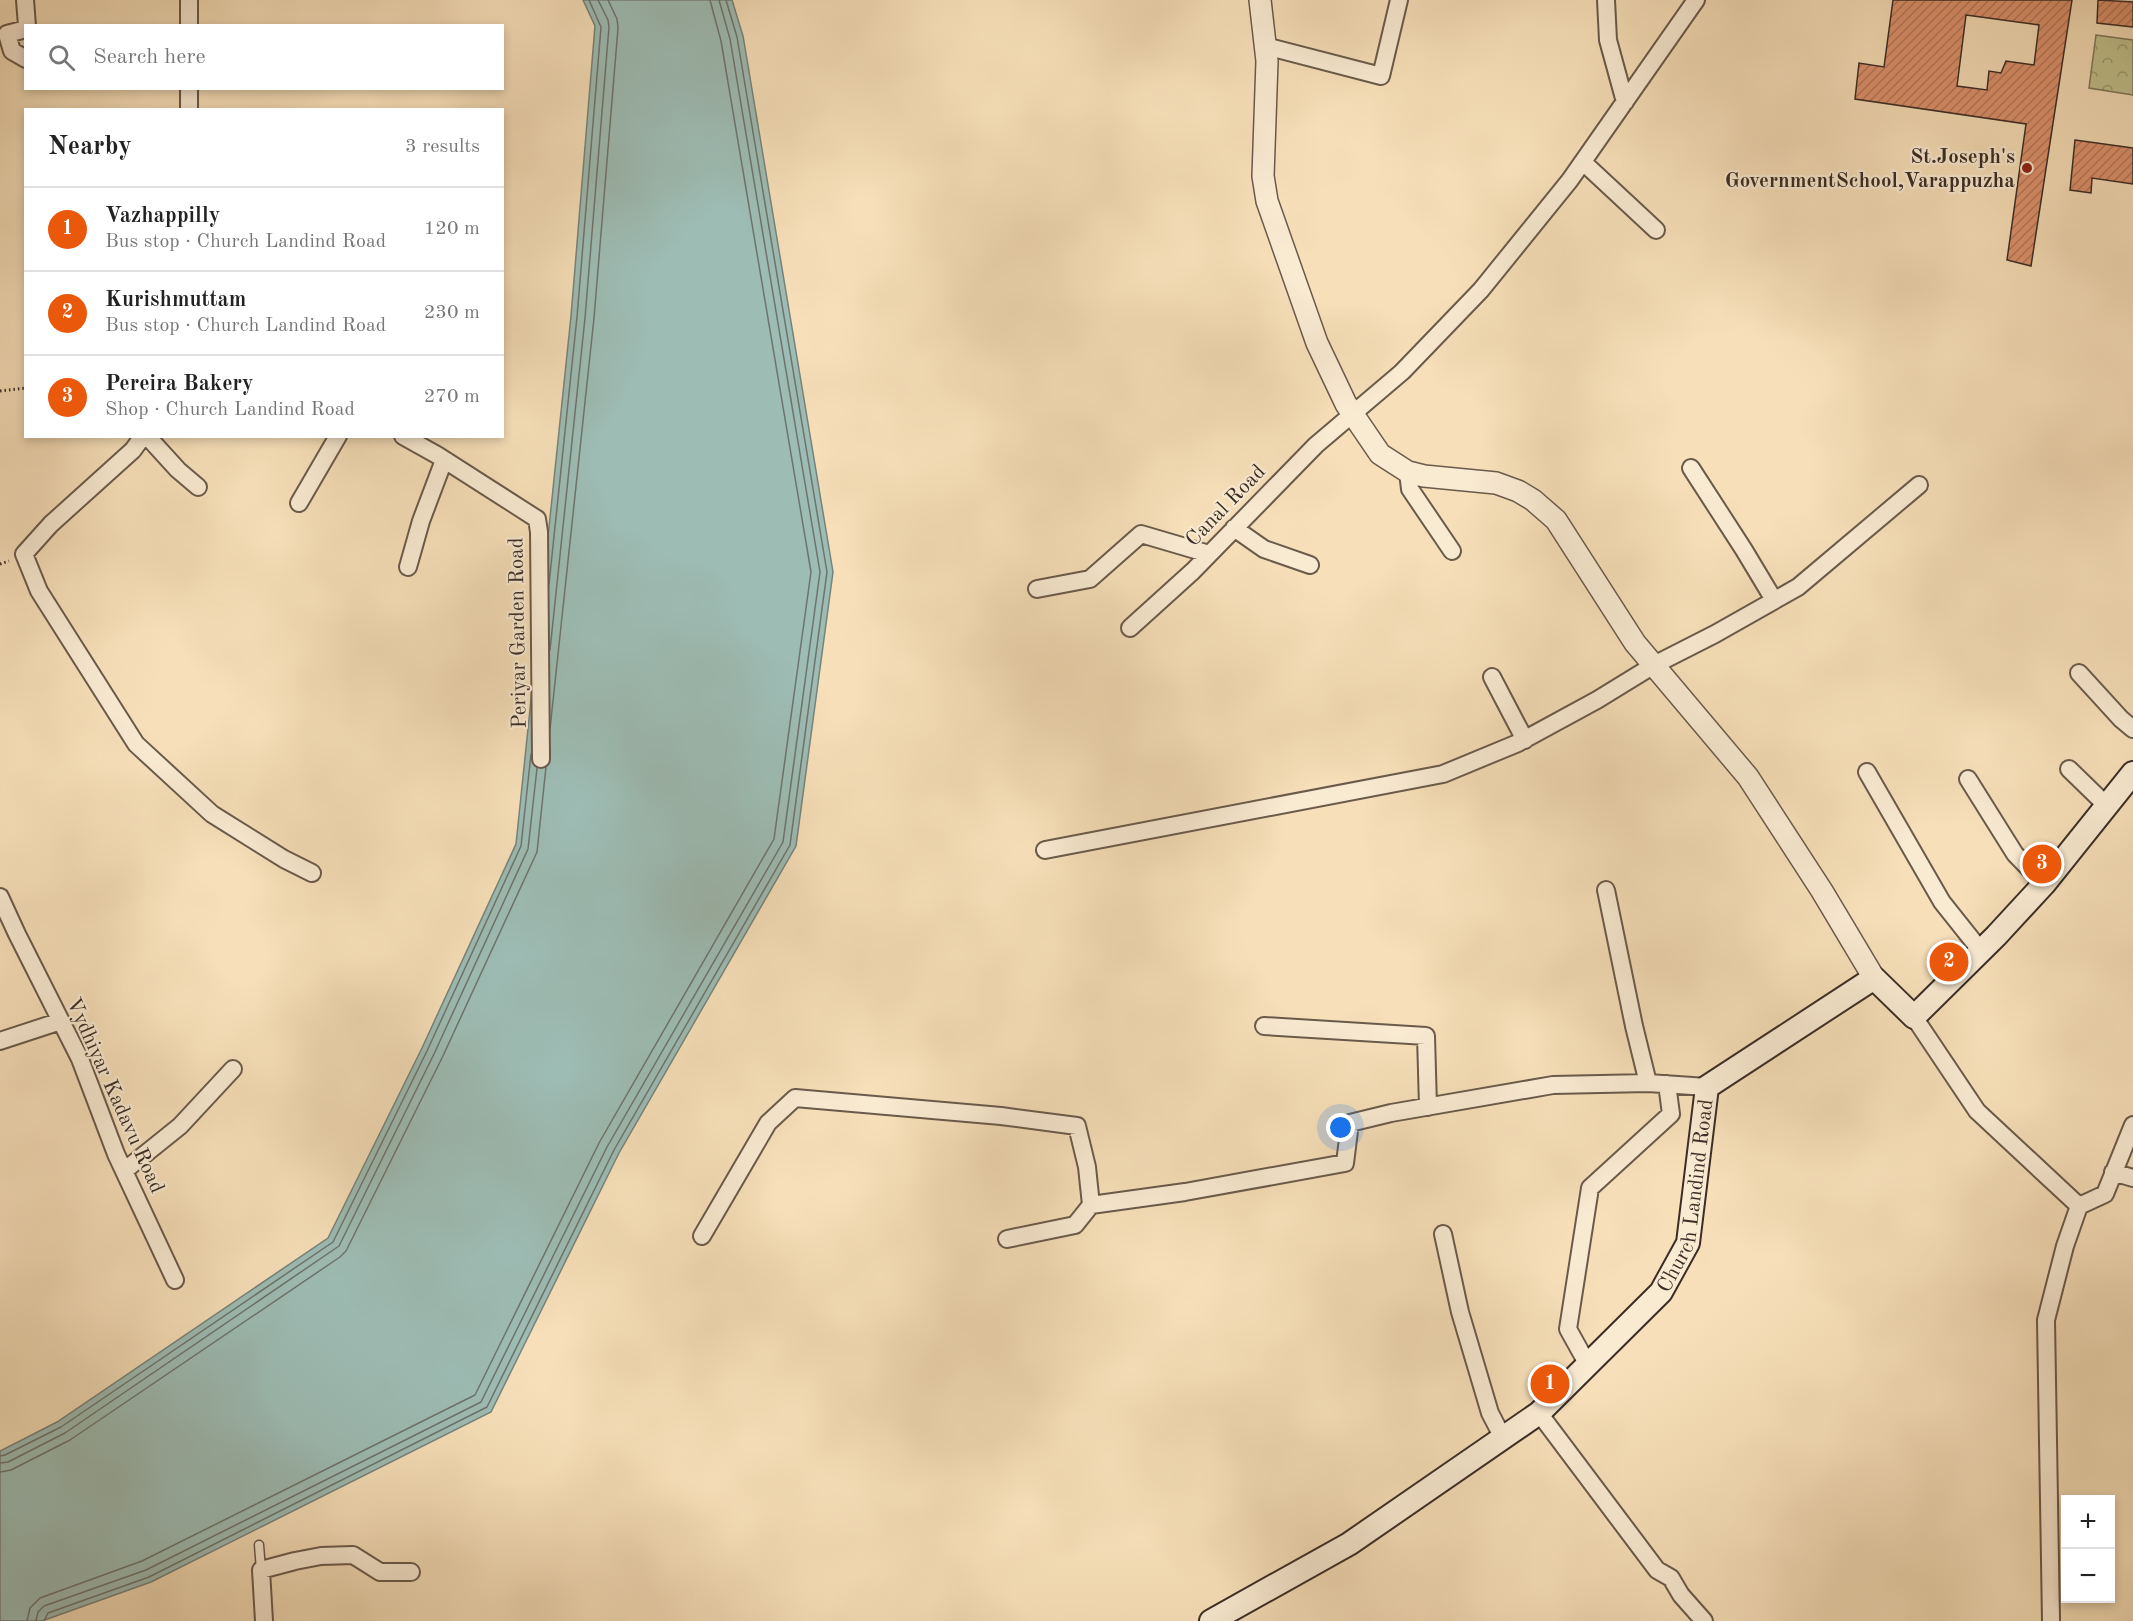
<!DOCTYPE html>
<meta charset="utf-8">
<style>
body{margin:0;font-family:"Old Standard TT",serif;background:#f2f2f2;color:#222}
.controls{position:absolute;right:18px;bottom:18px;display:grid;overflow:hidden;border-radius:0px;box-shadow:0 3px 9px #0003}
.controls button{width:54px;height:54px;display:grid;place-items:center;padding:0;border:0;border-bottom:2px solid #e0e0e0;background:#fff;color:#222;font:30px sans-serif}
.you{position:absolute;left:1341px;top:1128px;width:21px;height:21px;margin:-15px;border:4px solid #fff;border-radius:50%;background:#1a73e8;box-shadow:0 0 0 9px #1a73e833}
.badge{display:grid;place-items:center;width:39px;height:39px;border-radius:50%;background:#ea580c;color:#fff;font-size:20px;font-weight:700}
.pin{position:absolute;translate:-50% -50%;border:3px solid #fff;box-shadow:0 2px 6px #0006}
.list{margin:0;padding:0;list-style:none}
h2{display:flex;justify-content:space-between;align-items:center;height:78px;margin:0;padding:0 24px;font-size:26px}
h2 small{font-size:20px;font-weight:400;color:#767676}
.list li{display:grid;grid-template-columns:39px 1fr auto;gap:18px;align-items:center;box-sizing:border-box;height:84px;padding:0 24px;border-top:2px solid #e0e0e0}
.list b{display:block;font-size:22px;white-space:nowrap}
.list p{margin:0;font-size:20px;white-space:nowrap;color:#767676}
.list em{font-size:20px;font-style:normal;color:#767676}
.icon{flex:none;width:33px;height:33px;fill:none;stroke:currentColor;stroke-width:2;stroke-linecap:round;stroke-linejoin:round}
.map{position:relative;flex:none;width:2133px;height:1621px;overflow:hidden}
.search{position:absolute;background:#fff;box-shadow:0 3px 9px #0003;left:24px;top:24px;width:480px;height:66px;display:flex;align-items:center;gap:15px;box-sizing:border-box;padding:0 21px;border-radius:0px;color:#767676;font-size:22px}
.panel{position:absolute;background:#fff;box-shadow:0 3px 9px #0003;left:24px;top:108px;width:480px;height:330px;border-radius:0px}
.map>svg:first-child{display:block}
.park{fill:url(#park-crowns);stroke:#7e775a;stroke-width:1.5}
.water{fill:#9dbcb4;stroke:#76837b;stroke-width:1.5}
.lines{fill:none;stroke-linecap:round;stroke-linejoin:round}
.shore{stroke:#6c746d;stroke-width:1.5}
.building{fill:url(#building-hatch);stroke:#3b2d26;stroke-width:1.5;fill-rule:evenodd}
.service-casing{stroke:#6a5a4b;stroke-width:11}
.minor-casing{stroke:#6a5a4b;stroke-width:20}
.tertiary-casing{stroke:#6a5a4b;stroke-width:24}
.secondary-casing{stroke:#3b2d26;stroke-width:26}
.path{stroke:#3b2d26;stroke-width:3;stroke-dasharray:1.5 3;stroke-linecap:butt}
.service{stroke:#f9ead2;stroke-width:8}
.minor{stroke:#f9ead2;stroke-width:16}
.tertiary{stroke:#f9ead2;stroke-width:21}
.secondary{stroke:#f9ead2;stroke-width:22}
.poi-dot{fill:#8f2418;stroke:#f9ead2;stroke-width:2}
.labels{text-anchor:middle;stroke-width:4.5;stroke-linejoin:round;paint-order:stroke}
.poi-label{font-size:21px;font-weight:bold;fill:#3b2d26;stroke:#f9ead2;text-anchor:end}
.street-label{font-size:21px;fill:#3b2d26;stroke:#f9ead2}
</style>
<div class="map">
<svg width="2133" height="1621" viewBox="0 0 2133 1621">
<defs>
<pattern id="park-crowns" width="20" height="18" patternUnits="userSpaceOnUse" patternTransform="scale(1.5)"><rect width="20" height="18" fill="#c0c18d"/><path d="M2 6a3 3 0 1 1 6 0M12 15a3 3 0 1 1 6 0" fill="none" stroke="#9d9d73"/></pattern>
<pattern id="building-hatch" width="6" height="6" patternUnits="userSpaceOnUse" patternTransform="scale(1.5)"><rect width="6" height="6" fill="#dc926e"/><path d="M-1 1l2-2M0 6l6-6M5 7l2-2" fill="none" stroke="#b4785a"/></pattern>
</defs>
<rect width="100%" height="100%" fill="#f6dfb9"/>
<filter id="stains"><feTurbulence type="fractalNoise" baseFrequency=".00333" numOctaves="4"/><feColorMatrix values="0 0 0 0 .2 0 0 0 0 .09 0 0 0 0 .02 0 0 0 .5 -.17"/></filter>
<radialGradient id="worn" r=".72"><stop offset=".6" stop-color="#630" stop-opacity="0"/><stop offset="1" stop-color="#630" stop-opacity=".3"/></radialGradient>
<path class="park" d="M2096 35 2133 40V95L2089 88Z"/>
<path class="water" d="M583 0H732L743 36 833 572 796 846 619 1153 491 1412 151 1582 42 1621H0V1451L57 1422 328 1238 422 1048 516 844 571 316 595 26Z"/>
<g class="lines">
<path class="shore" d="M549 584 577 317 601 27 589 0
M550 650 585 318 609 27 608 20 598 0
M550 729 594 318 618 28 617 19 608 0
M0 1456 5 1455 61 1427 333 1242 427 1051 521 846 531 754
M0 1463 8 1462 65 1433 339 1246 434 1054 528 849 537 768
M0 1472 11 1470 70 1440 340 1257 346 1251 442 1058 537 852 546 767
M27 1621 30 1608 40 1598 142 1561 475 1395 599 1143 774 839 811 572 721 41 710 0
M36 1621 38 1612 44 1606 146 1570 481 1402 607 1147 783 842 820 572 730 39 719 0
M44 1621 48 1613 149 1577 487 1407 614 1150 790 845 827 572 737 37 726 0"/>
</g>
<path class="building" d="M1893 0H2072L2031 266 2007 260 2026 124 1855 99 1859 63 1884 67ZM1966 15 2039 25 2034 65 2006 61 2001 73 1989 71 1987 90 1957 86Z
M2098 0 2133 2V27L2097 23Z
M2075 140 2133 148V184L2092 178 2091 193 2070 190Z"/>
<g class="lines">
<defs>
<path id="service" d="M259 1545 261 1570"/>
<path id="minor" d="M25 0 27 26
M1606 0 1608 40 1625 102
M189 26V0
M26 29 7 34 12 51 26 59
M1265 46 1381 76 1399 0
M189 110V88
M1583 162 1656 230
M143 436 133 450 51 524 24 554 39 591 136 744 212 814 284 859 312 873
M147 436 178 470 198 487
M403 436 437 455 537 519 539 532 541 759
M1691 468 1744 550 1774 600
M1408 472 1410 489 1452 551
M299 503 338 436
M1234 528 1264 549 1310 565
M408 567 421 521 444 460
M1037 589 1090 579 1141 534 1209 554
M1130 628 1193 571 1316 445 1402 372 1481 290 1570 180 1696 0
M2079 673 2121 719 2133 729
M1492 677 1525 740
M2069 769 2106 805
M1867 772 1942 902 1981 951
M1968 779 2015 854 2044 884
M1045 850 1443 774 1518 743 1597 700 1654 665 1715 634 1798 587 1919 485
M1606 890 1634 1026 1648 1083
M0 897 17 934 80 1059 116 1154 175 1280
M1914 1017 1977 1111 2079 1206
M1264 1026 1426 1036 1428 1107
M0 1041 61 1021
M124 1171 180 1126 233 1069
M2113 1172 2133 1178
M1443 1234 1460 1312 1490 1413 1503 1438
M702 1236 768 1123 795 1098 1001 1116 1077 1126 1087 1167 1091 1205
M1007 1239 1075 1225 1091 1205 1185 1192 1345 1163 1350 1123 1391 1113 1553 1085 1648 1083 1707 1087
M1588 1365 1568 1329 1590 1188 1671 1114 1667 1084
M1539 1413 1657 1570 1671 1578 1681 1595 1704 1621
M264 1621 261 1570 295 1561 321 1556 353 1555 380 1572H411
M2051 1621 2046 1320 2065 1246 2079 1206 2105 1194 2133 1125"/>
<path id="tertiary" d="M1260 0 1267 61 1263 176 1267 201 1317 343 1346 404 1380 454 1408 472 1424 476 1496 483 1518 491 1533 500 1556 520 1635 643 1748 777 1822 891 1874 978"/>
<g id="secondary">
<path id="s1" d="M1211 1621 1349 1544 1539 1413 1661 1292 1688 1243 1707 1087 1874 978 1914 1017 1996 936 2044 884 2133 773"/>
</g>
</defs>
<use href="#service" class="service-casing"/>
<use href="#minor" class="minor-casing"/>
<use href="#tertiary" class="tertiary-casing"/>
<use href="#secondary" class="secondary-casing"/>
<path class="path" d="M0 391 26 388
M0 564 9 561"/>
<use href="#service" class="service"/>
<use href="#minor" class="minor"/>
<use href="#tertiary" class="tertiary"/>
<use href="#secondary" class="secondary"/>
</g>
<circle class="poi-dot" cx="2027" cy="168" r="6"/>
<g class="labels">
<g class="poi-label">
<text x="2015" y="163">St.Joseph's<tspan x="2015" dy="24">GovernmentSchool,Varappuzha</tspan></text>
</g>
<g class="street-label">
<text transform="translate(1225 505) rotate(-46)" y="7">Canal Road</text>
<text transform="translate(517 633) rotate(-91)" y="7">Periyar Garden Road</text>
<text transform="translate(116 1095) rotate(66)" y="7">Vydhiyar Kadavu Road</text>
<text dy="7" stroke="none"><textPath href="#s1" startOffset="662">Church Landind Road</textPath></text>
</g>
</g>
<rect width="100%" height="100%" filter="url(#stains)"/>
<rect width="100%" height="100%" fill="url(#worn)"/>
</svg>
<div class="controls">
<button>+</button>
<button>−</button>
</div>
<div class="you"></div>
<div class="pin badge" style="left:1550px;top:1384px">1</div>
<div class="pin badge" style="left:1949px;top:962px">2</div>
<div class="pin badge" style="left:2042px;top:864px">3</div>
<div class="search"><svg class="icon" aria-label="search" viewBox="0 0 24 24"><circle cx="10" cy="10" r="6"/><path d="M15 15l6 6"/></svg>Search here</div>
<section class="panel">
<h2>Nearby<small>3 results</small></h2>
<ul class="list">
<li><span class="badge">1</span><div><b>Vazhappilly</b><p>Bus stop · Church Landind Road</p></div><em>120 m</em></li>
<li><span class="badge">2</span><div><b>Kurishmuttam</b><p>Bus stop · Church Landind Road</p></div><em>230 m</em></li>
<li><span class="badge">3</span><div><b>Pereira Bakery</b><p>Shop · Church Landind Road</p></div><em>270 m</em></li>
</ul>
</section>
</div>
